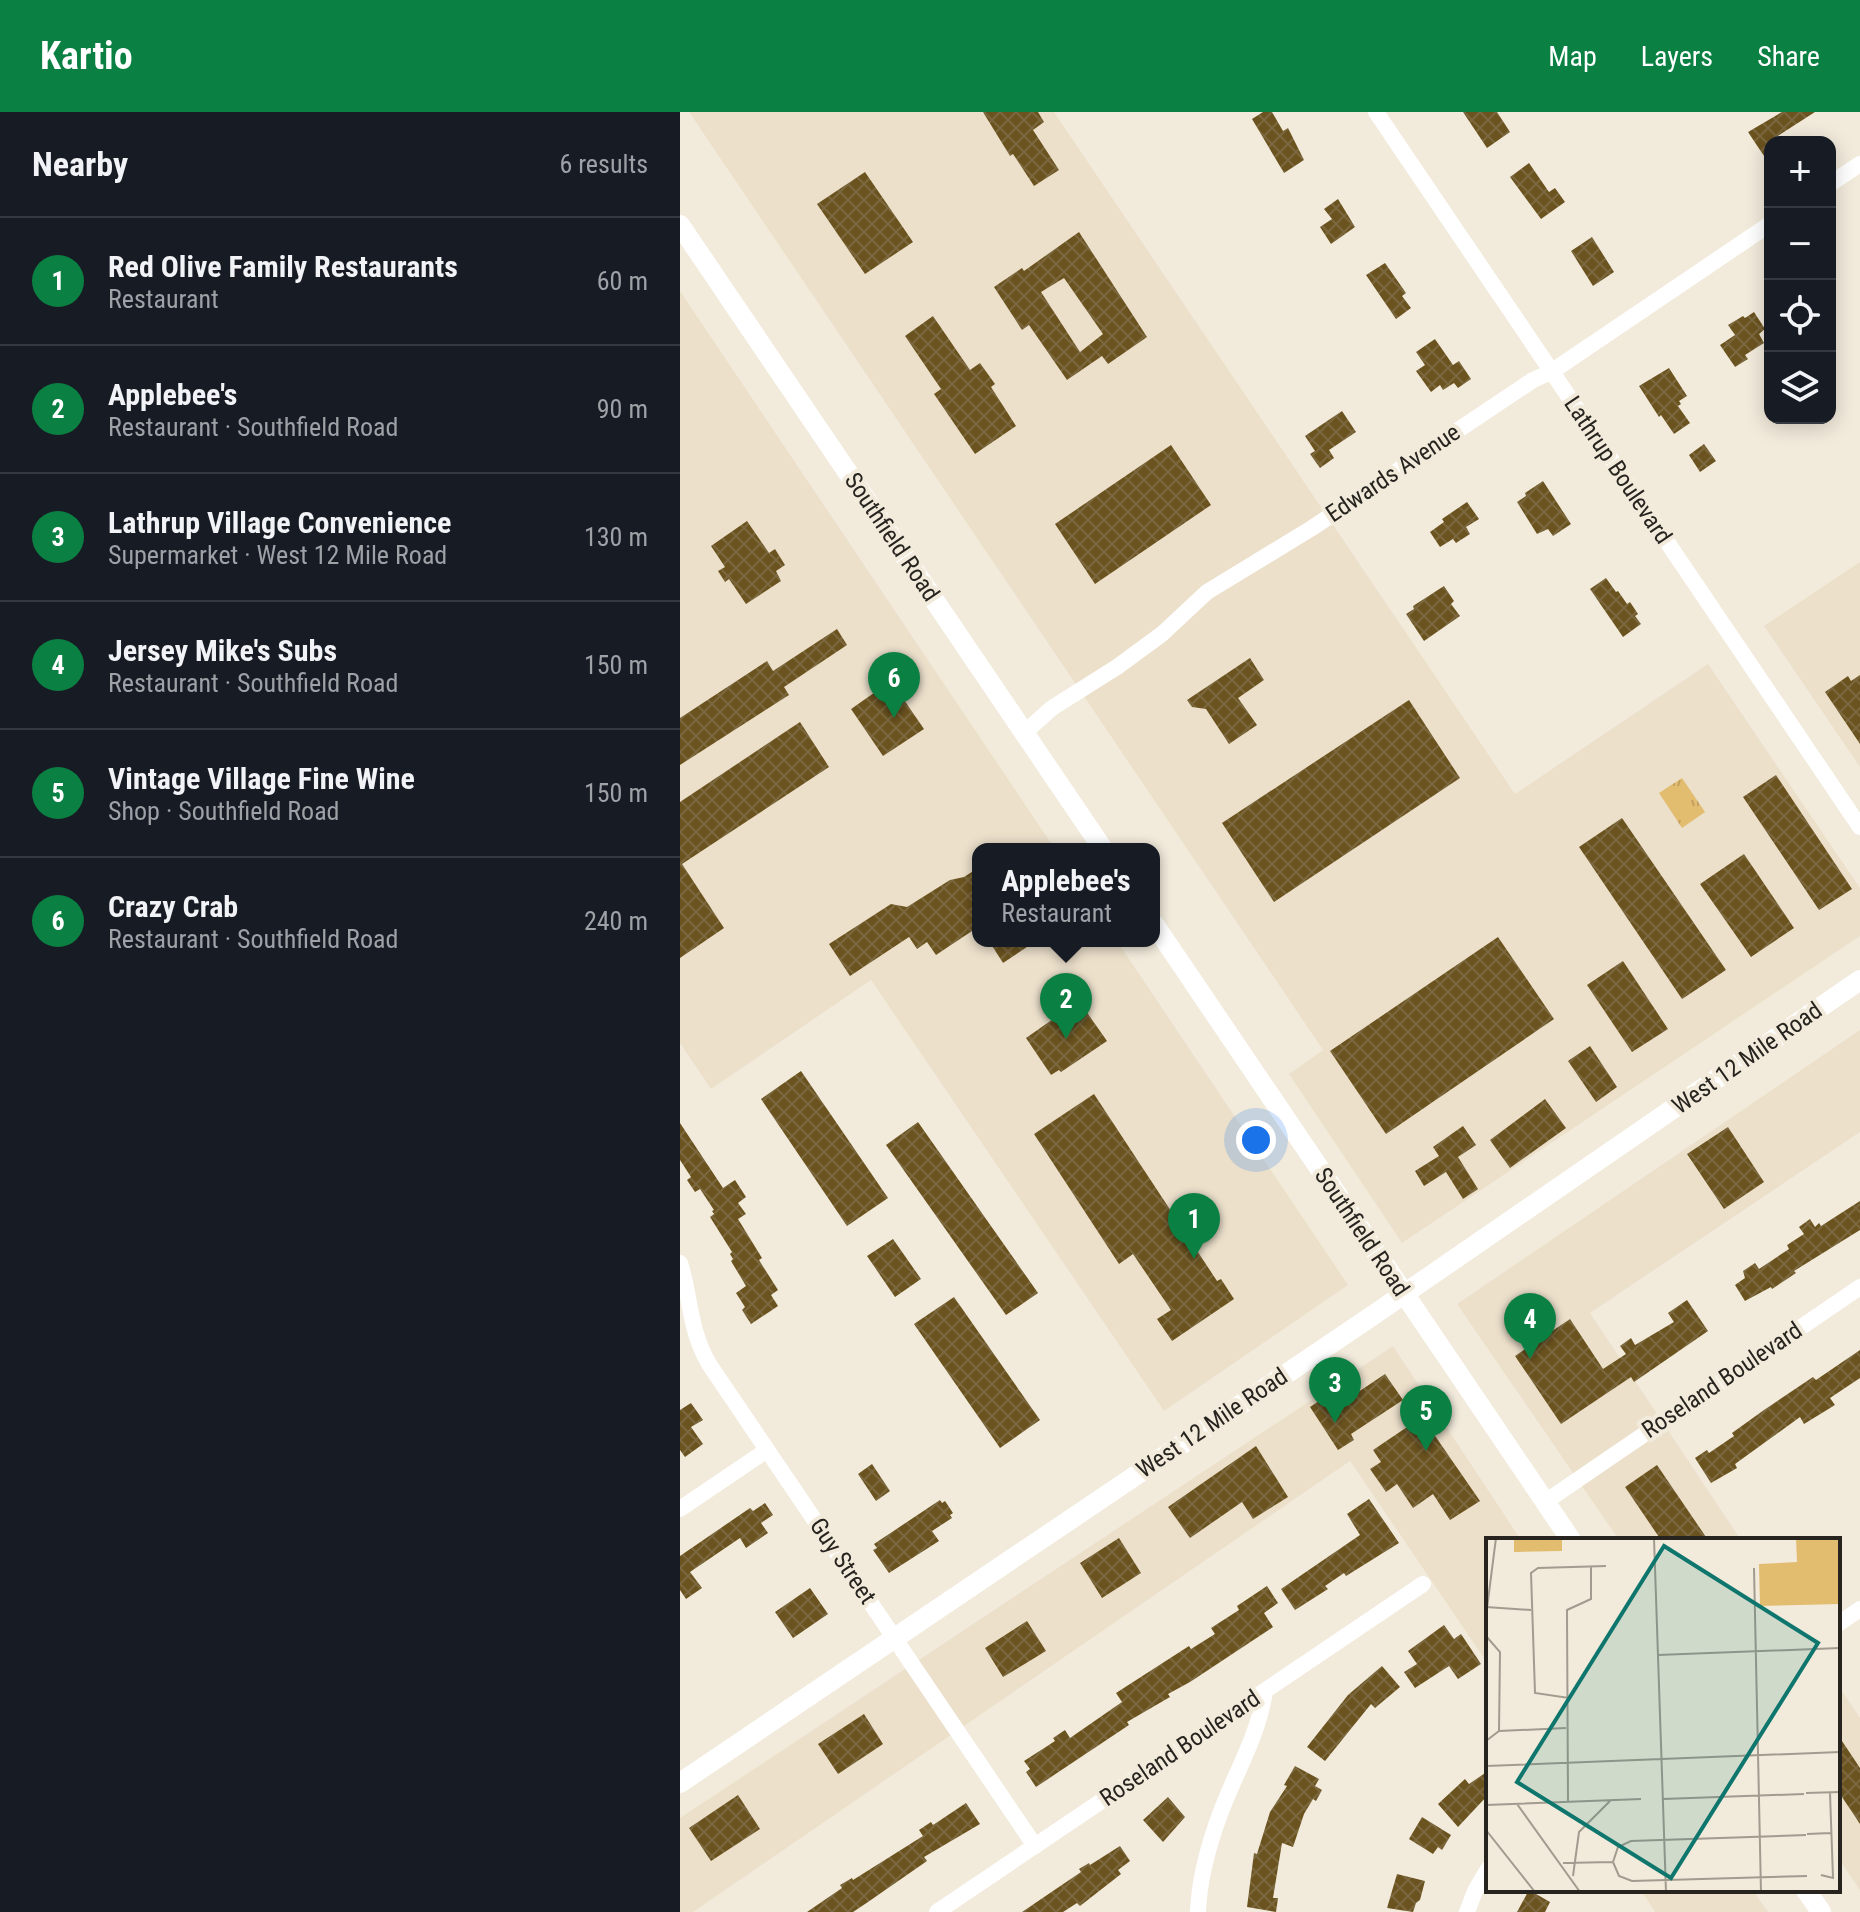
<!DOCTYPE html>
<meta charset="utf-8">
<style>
body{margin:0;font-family:"Roboto Condensed",sans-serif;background:#242831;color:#f1f3f6}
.controls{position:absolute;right:24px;top:24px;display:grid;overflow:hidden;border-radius:16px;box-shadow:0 4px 20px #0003}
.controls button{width:72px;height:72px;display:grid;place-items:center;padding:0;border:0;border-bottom:2px solid #363941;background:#171b24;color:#f1f3f6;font:40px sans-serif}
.you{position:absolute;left:576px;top:1028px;width:28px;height:28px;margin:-20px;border:6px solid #fff;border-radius:50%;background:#1a73e8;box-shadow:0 0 0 12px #1a73e833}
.badge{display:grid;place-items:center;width:52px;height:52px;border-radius:50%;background:#0b8043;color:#fff;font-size:26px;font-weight:700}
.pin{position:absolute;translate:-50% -66px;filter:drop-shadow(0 2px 4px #0008)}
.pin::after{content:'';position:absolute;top:42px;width:28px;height:24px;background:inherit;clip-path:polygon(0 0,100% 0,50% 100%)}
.popup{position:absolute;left:292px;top:731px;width:188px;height:104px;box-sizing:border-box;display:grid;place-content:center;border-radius:16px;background:#171b24;filter:drop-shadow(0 2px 6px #0005);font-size:26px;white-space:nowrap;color:#9ea1a6}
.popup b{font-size:30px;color:#f1f3f6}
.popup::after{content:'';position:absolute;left:50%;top:100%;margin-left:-16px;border:16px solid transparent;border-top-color:#171b24}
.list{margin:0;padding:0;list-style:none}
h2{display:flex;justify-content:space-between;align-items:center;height:104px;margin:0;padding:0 32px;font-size:34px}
h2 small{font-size:26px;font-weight:400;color:#9ea1a6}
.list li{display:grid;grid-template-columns:52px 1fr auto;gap:24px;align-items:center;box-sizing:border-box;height:128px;padding:0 32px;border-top:2px solid #363941}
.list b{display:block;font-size:30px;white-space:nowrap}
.list p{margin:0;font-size:26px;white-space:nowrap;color:#9ea1a6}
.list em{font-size:26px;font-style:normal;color:#9ea1a6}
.icon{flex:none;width:44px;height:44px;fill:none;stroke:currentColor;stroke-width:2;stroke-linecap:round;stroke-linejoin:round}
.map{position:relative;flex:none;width:1180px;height:1800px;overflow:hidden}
header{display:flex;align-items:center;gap:48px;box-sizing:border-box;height:112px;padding:0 40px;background:#0b8043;color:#fff}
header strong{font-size:38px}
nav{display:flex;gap:44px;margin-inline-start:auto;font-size:28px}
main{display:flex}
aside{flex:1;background:#171b24}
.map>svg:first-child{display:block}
.built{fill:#ece0cb}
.park{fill:url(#park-tufts)}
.building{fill:url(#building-cross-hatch);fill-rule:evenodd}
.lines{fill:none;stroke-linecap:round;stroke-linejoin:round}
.minor{stroke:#fff;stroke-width:16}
.major{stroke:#fff;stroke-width:20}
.labels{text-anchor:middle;stroke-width:8;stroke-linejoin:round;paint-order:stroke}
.street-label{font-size:24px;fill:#27241f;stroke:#f2ebdc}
.inset-road{fill:none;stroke:#a19b90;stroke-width:2}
.view{fill:#0f766e;fill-opacity:0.15;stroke:#0f766e;stroke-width:4}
.inset-edge{fill:none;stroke:#27241f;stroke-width:4}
</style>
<header>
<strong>Kartio</strong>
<nav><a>Map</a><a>Layers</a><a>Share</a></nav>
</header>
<main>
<aside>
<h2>Nearby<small>6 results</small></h2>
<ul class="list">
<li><span class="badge">1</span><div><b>Red Olive Family Restaurants</b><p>Restaurant</p></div><em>60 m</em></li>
<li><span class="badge">2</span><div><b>Applebee's</b><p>Restaurant · Southfield Road</p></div><em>90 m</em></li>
<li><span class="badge">3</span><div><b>Lathrup Village Convenience</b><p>Supermarket · West 12 Mile Road</p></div><em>130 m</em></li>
<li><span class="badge">4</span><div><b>Jersey Mike's Subs</b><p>Restaurant · Southfield Road</p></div><em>150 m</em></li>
<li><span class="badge">5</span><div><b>Vintage Village Fine Wine</b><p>Shop · Southfield Road</p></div><em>150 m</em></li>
<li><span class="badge">6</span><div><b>Crazy Crab</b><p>Restaurant · Southfield Road</p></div><em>240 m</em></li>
</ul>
</aside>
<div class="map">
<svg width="1180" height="1800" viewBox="0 0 1180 1800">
<defs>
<pattern id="park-tufts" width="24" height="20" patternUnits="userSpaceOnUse" patternTransform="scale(2)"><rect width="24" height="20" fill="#e2bc6f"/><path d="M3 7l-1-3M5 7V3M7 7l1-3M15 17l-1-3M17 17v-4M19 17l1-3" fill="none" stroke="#c2a160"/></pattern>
<pattern id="building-cross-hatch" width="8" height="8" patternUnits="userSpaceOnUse" patternTransform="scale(2)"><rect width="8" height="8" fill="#6b531f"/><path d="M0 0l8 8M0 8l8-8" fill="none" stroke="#7c683e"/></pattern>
</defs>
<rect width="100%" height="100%" fill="#f2ebdc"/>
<path class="built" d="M9 0H374L835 682 1028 552 1180 776V824L722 1131 609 962 643 938Z
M0 179 375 737H298V829H437L668 1173 484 1299 191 868 31 977 0 931Z
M1180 450V655L1084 514Z
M1180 918V1020L910 1201 1061 1428H939L777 1192Z
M713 1234 841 1428H808V1552L670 1349 13 1800H0V1706Z
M1158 1573 1180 1606V1778L1158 1746Z
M961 1778H1073L1088 1800H975Z"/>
<path class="park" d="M1002 666 1025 700 1002 716 979 681Z"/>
<path class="building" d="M303 0H358L364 10 353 18 379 58 354 74 333 42 330 44Z
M583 0H592L603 19 608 16 624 48 604 61 572 7Z
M783 0H817L830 20 807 36Z
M1102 0H1135L1090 29V53L1068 20Z
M849 51 869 80 875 76 885 90 861 107 830 65Z
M185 60 233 130 185 162 137 92Z
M658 87 675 115 651 132 640 115 652 107 644 97Z
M399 120 467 225 428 252 422 244 387 268 349 213 342 218 314 175 342 156 344 159ZM384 166 423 222 400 240 361 180Z
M912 125 934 160 913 174 891 139Z
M705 151 726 181 722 184 731 196 716 207 686 163Z
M1074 200 1085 217 1079 222 1084 231 1065 243 1068 247 1055 255 1040 233 1055 223 1048 213 1063 204 1065 206Z
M253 204 290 258 300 251 315 272 311 275 336 314 295 342 254 282 261 277 225 224Z
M755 227 773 253 779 249 791 267 778 276 774 271 763 278 760 273 751 280 736 259 745 253 736 240Z
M989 256 1007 284 999 289 1001 292 998 294 1010 311 994 322 981 303 979 305 959 274Z
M662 299 676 320 649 338 654 346 640 356 630 342 635 339 625 324Z
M1024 332 1036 349 1020 360 1009 343Z
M491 333 531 393 415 472 375 412Z
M863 369 891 412 873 424 868 417 857 422 837 390 846 384 845 381Z
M787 390 799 407 786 415 790 422 776 431 773 427 760 435 750 420 764 410 762 407Z
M67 409 89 441 95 437 105 453 96 459 101 469 66 492 49 467 45 470 38 459 45 455 31 434Z
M926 466 936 480 938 479 947 492 950 490 958 502 955 504 961 512 943 525 910 477Z
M764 474 774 489 771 492 780 504 744 529 726 502 734 497 733 494Z
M157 517 167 533 104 575 109 583 0 653V606L87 549 93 559Z
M570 546 584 568 558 586 577 613 549 632 526 597 512 595 507 588Z
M1180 563V632L1145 580 1168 564 1171 569Z
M211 569 244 617 203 644 171 597Z
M729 588 780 666 594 790 542 711Z
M120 610 149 655 2 752 44 816 0 846V690Z
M1096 663 1172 777 1139 798 1063 685Z
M942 706 1046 858 1002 887 899 735Z
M1064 742 1114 816 1071 845 1020 772Z
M298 756V815L256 843 247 830 237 837 229 825 170 864 149 832 211 792 227 795 270 768 284 765Z
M818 825 874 907 706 1022 650 939Z
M309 829H356L323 851Z
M943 849 988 917 952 940 907 873Z
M399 889 427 929 381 960 379 958 371 963 346 926Z
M910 934 937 975 916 990 888 949Z
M121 959 208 1086 167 1114 81 987Z
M414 982 537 1169 541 1167 554 1187 492 1229 477 1207 491 1198 453 1142 439 1152 354 1022Z
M865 987 886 1016 830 1056 810 1028Z
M238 1010 358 1181 326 1203 206 1033Z
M0 1011 43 1076 55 1068 66 1085 58 1091 66 1102 58 1107 82 1146 79 1148 98 1178 91 1183 98 1194 71 1212 62 1198 65 1195 56 1181 66 1174 51 1149 53 1147 50 1142 52 1140 30 1105 34 1102 32 1099 34 1098 20 1077 15 1080 7 1068 11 1065 0 1048Z
M783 1014 796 1033 778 1045 798 1077 783 1087 766 1060 744 1074 735 1059 759 1044 753 1035Z
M1048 1015 1084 1070 1044 1097 1007 1042Z
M1180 1089V1118L1114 1159 1116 1161 1092 1177 1091 1175 1065 1189 1055 1173 1065 1166 1063 1159 1075 1151 1079 1157 1109 1137 1107 1133 1124 1122 1119 1115 1130 1107 1135 1115 1139 1111 1141 1114Z
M213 1127 241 1167 215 1185 187 1144Z
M274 1185 360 1308 320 1336 234 1212Z
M1007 1188 1028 1219 954 1270 951 1265 881 1312 835 1244 890 1207 923 1257 946 1242 940 1234 951 1226 955 1233 994 1210 988 1201Z
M1180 1238V1266L1150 1286 1155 1293 1124 1312 1120 1305 1055 1352 1057 1356 1031 1371 1015 1346 1027 1338 1029 1341 1054 1324 1052 1321 1084 1298 1133 1265 1136 1268Z
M705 1262 723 1288 671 1322 674 1328 658 1338 630 1295 651 1281 659 1293Z
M11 1291 23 1308 11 1315 23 1332 5 1345 0 1338V1298Z
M742 1305 800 1389 770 1408 753 1382 733 1396 717 1372 706 1380 690 1357 701 1350 693 1338Z
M576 1334 608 1385 573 1407 562 1390 510 1426 488 1395Z
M192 1352 210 1379 196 1389 178 1362Z
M977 1353 1028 1428H981L945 1375Z
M689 1387 719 1431 666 1464 664 1461 645 1474 648 1477 615 1498 601 1477 680 1423 667 1402Z
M260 1388 262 1391 265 1389 273 1401 270 1403 272 1406 252 1419 259 1429 209 1461 193 1438 197 1436 194 1432Z
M85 1391 93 1403 81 1411 88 1421 66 1436 60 1426 10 1460 22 1476 6 1487 0 1478V1444L70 1396 73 1399Z
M439 1426 461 1461 422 1486 400 1451Z
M587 1474 598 1491 584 1501 593 1515 510 1570 488 1582 490 1585 447 1610 449 1613 356 1675 346 1660 350 1657 344 1649 375 1629 373 1626 385 1618 390 1626 442 1590 436 1581 509 1534 511 1537 535 1522 531 1516 559 1498 557 1494Z
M130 1476 148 1502 113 1526 95 1500Z
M347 1509 366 1539 323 1565 305 1536Z
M764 1513 774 1527 781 1522 801 1552 778 1567 769 1554 735 1576 724 1560 737 1552 728 1539Z
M702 1554 720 1575 695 1596 691 1592 645 1649 627 1635 668 1583Z
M184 1602 203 1632 158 1662 138 1632Z
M1158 1623 1180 1656V1712L1158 1679Z
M615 1654 639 1667 635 1674 642 1678 636 1689 633 1687 624 1702 613 1735 602 1731 593 1786H598L596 1800 567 1795 574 1741 577 1742 590 1700 607 1674 604 1673Z
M808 1659V1683L778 1715 758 1692 785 1667 789 1672Z
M58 1683 80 1717 31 1749 9 1716Z
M488 1685 505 1705 483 1730 463 1708Z
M286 1691 300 1712 244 1745 247 1749 188 1790 173 1800H127L162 1776 160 1773 172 1766 173 1768 243 1724 239 1718 251 1710 253 1713Z
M742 1705 771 1723 762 1738 758 1735 753 1742 729 1727Z
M440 1734 450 1749 438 1758 441 1762 400 1794 397 1791 383 1800H342L401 1760 399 1757 409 1751 410 1753Z
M717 1762 745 1769 740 1788 736 1791 733 1800 707 1796Z
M849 1778 870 1790 865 1800H837Z"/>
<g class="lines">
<path class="minor" d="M696 0 1180 715
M1150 72 1180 52
M344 621 372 596 437 555 482 522 527 480 632 416 853 268 871 260 1090 112
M0 1151C11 1186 9 1218 29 1252L355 1734
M865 1390 1180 1175
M0 1397 87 1338
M1158 1512 1180 1497
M257 1800 743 1472
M518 1800C519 1768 529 1732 540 1702 556 1659 578 1625 585 1579
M787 1800 795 1779 808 1757"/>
<path class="major" d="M0 113 423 737
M474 812 891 1428
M0 1671 692 1204 1180 868
M1126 1778 1141 1800"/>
</g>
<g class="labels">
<g class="street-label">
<text transform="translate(938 358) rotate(56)" y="8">Lathrup Boulevard</text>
<text transform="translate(713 361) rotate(-34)" y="8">Edwards Avenue</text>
<text transform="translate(212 425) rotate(56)" y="8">Southfield Road</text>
<text transform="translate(1067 946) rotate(-35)" y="8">West 12 Mile Road</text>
<text transform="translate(682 1120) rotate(56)" y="8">Southfield Road</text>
<text transform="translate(1042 1268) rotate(-34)" y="8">Roseland Boulevard</text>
<text transform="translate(532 1311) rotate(-34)" y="8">West 12 Mile Road</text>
<text transform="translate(163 1449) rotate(56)" y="8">Guy Street</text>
<text transform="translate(500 1636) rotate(-34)" y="8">Roseland Boulevard</text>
</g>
</g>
<g transform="translate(806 1426)">
<rect width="354" height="354" fill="#f2ebdc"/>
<path d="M28 0H76V13L28 14ZM310 0H354V66L274 68 273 26 311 24Z" fill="#e2bc6f"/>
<path d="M286 50a12 12 0 1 1 24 0a12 12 0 1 1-24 0Z" fill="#e2bc6f"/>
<path class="inset-road" d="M168 0 180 354M268 30 275 354M0 69 45 72M0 78 10 0M0 98 14 114 13 193M172 117 354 110M83 160 49 155 45 35 52 30 120 28M0 203 13 193 80 190M0 228 354 214M320 255 354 254M177 261 318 256M82 264 81 72 105 61V28M31 266 94 354M0 267 155 261M0 292 49 354M321 296 345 295M127 324 132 309 145 303 320 297M127 324 133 338 146 343 321 338M77 325 127 324M335 337 347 340 344 255M87 338 93 294 125 262"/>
<path class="view" d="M178 8 332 105 185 340 31 244Z"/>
<rect width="354" height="354" class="inset-edge"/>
</g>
</svg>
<div class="controls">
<button>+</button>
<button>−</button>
<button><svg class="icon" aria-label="locate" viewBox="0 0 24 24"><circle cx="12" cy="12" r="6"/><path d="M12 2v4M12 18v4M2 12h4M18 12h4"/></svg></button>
<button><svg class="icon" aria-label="layers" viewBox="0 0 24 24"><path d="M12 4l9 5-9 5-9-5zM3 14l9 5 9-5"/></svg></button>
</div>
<div class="you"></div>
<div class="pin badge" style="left:514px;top:1147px">1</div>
<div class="pin badge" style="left:386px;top:927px">2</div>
<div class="popup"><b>Applebee's</b>Restaurant</div>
<div class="pin badge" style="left:655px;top:1311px">3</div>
<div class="pin badge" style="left:850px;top:1247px">4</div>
<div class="pin badge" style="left:746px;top:1339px">5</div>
<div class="pin badge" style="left:214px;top:606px">6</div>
</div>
</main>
